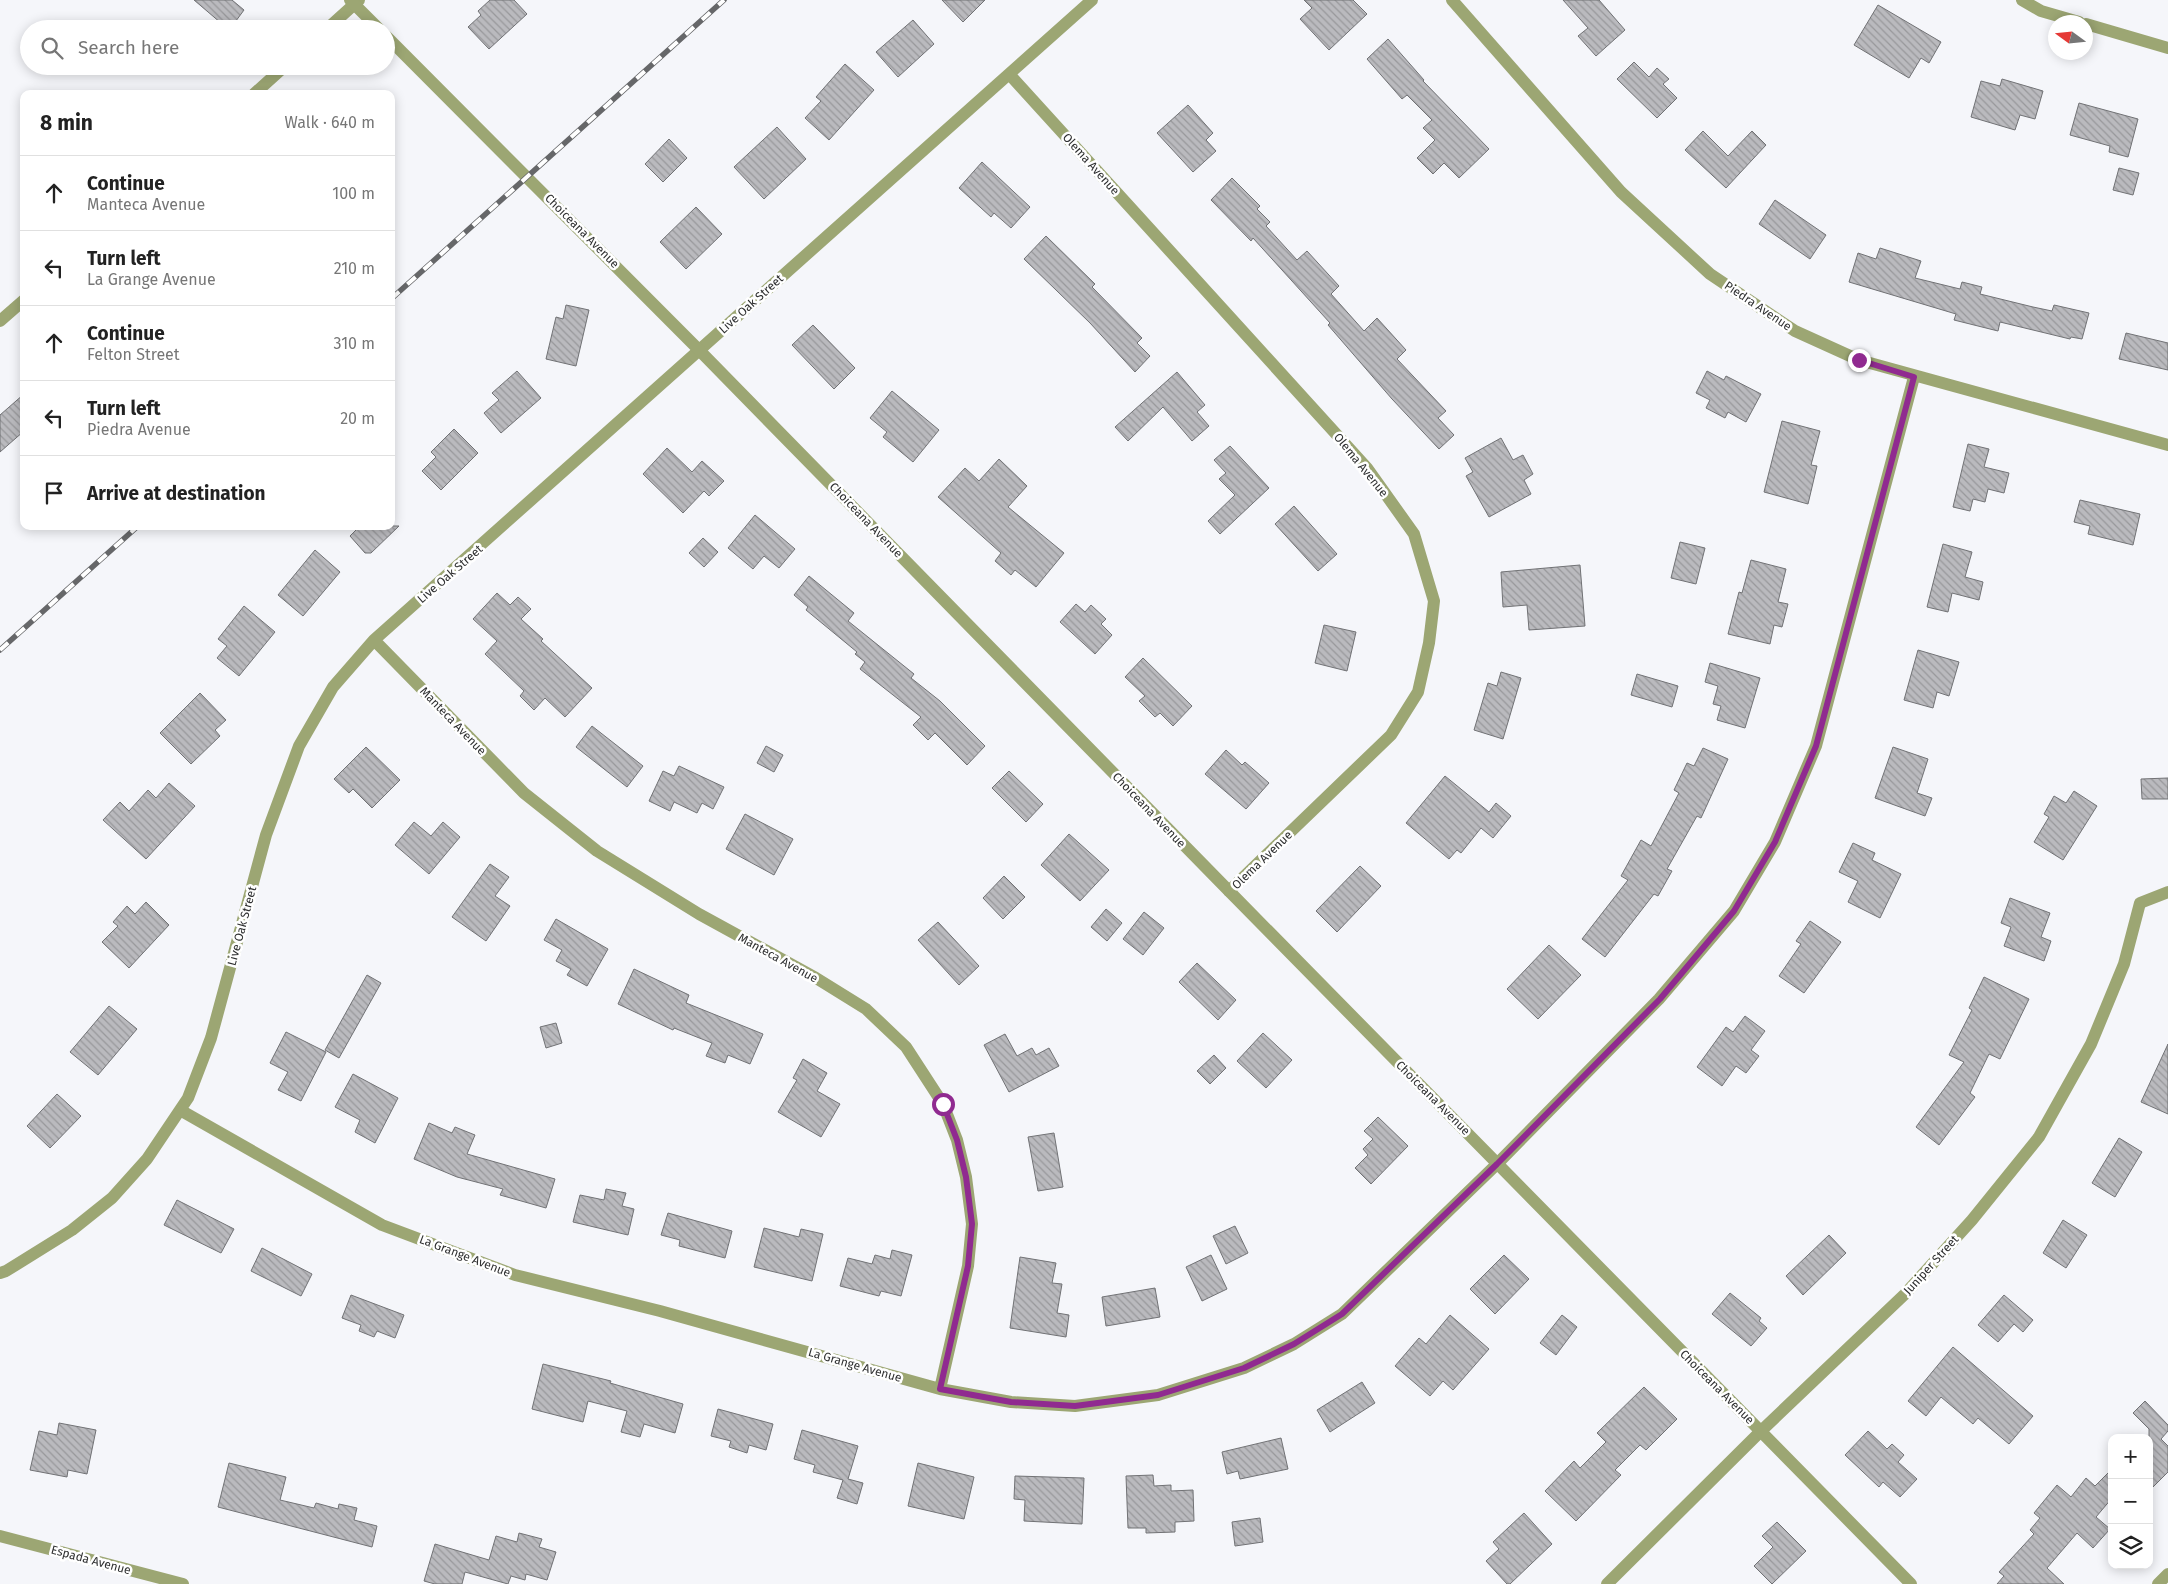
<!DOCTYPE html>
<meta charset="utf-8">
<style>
body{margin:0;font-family:"Fira Sans",sans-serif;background:#f6f6f6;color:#222}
.controls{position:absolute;right:15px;bottom:15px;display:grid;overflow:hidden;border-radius:10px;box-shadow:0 2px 12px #0003}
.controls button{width:45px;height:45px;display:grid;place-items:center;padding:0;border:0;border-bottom:1px solid #e0e0e0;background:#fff;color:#222;font:25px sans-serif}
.compass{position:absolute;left:2048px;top:15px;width:45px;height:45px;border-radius:50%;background:#fff;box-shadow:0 2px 12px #0003;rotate:285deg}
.stop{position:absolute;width:15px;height:15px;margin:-11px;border:4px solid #902a90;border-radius:50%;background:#fff}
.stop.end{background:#902a90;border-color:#fff;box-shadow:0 1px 5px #0008}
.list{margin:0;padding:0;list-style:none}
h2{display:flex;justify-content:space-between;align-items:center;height:65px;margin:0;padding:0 20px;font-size:21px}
h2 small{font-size:16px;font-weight:400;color:#767676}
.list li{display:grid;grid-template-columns:32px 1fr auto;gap:15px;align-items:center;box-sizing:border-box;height:75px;padding:0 20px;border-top:1px solid #e0e0e0}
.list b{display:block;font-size:19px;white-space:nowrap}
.list p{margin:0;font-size:16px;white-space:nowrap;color:#767676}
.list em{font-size:16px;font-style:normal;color:#767676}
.icon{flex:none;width:28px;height:28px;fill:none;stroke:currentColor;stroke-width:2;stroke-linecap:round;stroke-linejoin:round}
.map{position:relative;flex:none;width:2168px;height:1584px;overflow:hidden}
.search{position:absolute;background:#fff;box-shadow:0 2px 12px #0003;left:20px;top:20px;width:375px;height:55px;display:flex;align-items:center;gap:12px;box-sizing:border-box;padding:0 18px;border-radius:28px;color:#767676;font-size:19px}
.panel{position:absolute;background:#fff;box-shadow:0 2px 12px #0003;left:20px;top:90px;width:375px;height:440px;border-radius:10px}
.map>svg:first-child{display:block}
.building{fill:url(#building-back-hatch);stroke:#717275}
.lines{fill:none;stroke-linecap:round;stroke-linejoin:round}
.minor{stroke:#9ca673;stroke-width:12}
.tertiary{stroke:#9ca673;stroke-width:12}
.rail-casing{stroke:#666769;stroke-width:5.5}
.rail{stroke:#fff;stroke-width:4;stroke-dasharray:11;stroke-linecap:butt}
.route{stroke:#902a90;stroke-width:6}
.labels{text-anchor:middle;stroke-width:5;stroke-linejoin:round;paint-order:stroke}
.street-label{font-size:12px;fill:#2e2f30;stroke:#fff}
</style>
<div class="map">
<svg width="2168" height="1584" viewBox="0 0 2168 1584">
<defs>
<pattern id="building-back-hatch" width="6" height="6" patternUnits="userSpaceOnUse" patternTransform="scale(1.25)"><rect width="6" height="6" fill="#bababe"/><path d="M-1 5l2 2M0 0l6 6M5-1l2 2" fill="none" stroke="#98989b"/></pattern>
</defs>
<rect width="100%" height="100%" fill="#f5f6fa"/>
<path class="building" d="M194 0H232L244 10 230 29H228Z
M490 0H514L527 14 489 49 468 27 481 15 478 11Z
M942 0H985L963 22Z
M1304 0H1353L1367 14 1329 50 1300 19 1312 8Z
M1563 0H1599L1625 30 1596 56 1578 36 1588 28Z
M1878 5 1941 42 1929 63 1921 58 1909 78 1854 45Z
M913 20 934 44 898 77 876 52Z
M1388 39 1424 80 1423 81 1489 149 1459 178 1444 163 1433 174 1417 158 1435 140 1423 128 1432 120 1407 95 1402 99 1367 59Z
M1634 62 1649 77 1657 68 1669 79 1663 84 1677 98 1657 118 1617 79Z
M845 64 874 90 829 140 805 118 821 101 816 97Z
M2002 79 2043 91 2035 119 2020 115 2015 130 1971 117 1981 81 2000 86Z
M2079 103 2138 119 2128 157 2109 152 2110 146 2070 135Z
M1188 105 1213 133 1206 140 1216 151 1193 172 1157 133Z
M777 127 806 159 764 199 734 167Z
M1703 131 1728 156 1752 131 1766 145 1726 188 1685 150Z
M669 139 687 158 663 182 645 164Z
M982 162 1030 207 1011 228 994 213 991 217 959 188Z
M2119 168 2139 173 2133 195 2113 190Z
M1232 178 1260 206 1257 209 1270 222 1266 226 1297 260 1307 251 1339 286 1331 294 1364 331 1377 318 1406 350 1397 359 1446 411 1438 418 1454 435 1439 449 1392 399 1328 325 1330 323 1253 238 1251 241 1211 200Z
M1775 200 1826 235 1810 259 1759 224Z
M696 207 722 234 686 269 660 242Z
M1046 236 1095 284 1092 287 1142 338 1137 343 1150 356 1135 372 1090 323 1024 259Z
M1880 248 1921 261 1915 278 1960 289 1962 282 1982 287 1980 294 2033 307 2052 311 2054 305 2089 313 2082 339 2071 337 2070 339 2000 322 1998 331 1954 320 1956 314 1849 282 1858 253 1876 259Z
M566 305 589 310 576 366 546 359 556 317 563 319Z
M813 325 855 368 834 389 792 345Z
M2126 333 2168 343V370L2119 359Z
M517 371 541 398 501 433 484 413 499 400 492 393Z
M1707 371 1724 380 1726 376 1761 394 1746 422 1728 412 1725 418 1706 408 1710 400 1696 393Z
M1177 372 1205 405 1197 412 1209 426 1192 441 1163 407 1128 441 1115 427Z
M892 391 939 430 913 462 883 437 887 432 870 418Z
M24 394V431L0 452V415Z
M1782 421 1820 431 1811 465 1817 466 1808 504 1764 492Z
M454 429 478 453 441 490 422 471 436 457 431 452Z
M1501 438 1513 460 1523 455 1533 474 1524 480 1531 494 1489 517 1466 476 1473 472 1465 458Z
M1968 444 1989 449 1984 467 2009 473 2004 493 1988 489 1985 502 1973 499 1970 511 1953 507Z
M1230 446 1269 488 1220 534 1208 521 1235 495 1219 479 1226 473 1214 460Z
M667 448 692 472 702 461 724 481 709 496 704 491 683 513 643 474Z
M999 459 1027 486 1008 507 1064 553 1036 587 1015 570 1011 575 995 561 1001 553 938 497 965 468 979 481Z
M2080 500 2140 514 2133 545 2088 534 2090 526 2074 522Z
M1294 506 1337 554 1318 571 1275 524Z
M755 515 795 549 779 568 764 556 753 569 728 548Z
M360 526H399L371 553H365L350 536Z
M703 538 718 552 704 567 689 553Z
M1680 542 1705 548 1696 584 1671 578Z
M1943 544 1972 552 1965 577 1983 582 1979 600 1952 593 1948 612 1927 607Z
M315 550 340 572 303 616 278 595Z
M1751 560 1786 569 1778 602 1788 604 1782 627 1774 625 1770 644 1728 634 1739 592 1742 593Z
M1580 565 1585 626 1529 630 1527 605 1503 607 1501 572Z
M809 576 854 613 848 621 914 674 911 678 940 701 985 746 967 765 935 733 928 740 913 725 921 717 860 669 865 662 855 654 857 652 806 610 808 607 794 595Z
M497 593 510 605 518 597 531 609 521 619 543 639 541 641 592 688 565 717 545 698 534 710 520 696 524 691 485 654 497 641 473 619Z
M1076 604 1085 612 1091 605 1106 619 1101 624 1112 635 1095 654 1060 622Z
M244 606 275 632 239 676 217 658 227 646 218 639Z
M1324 625 1356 632 1347 671 1315 663Z
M1918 650 1959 662 1949 696 1937 692 1933 708 1904 700Z
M1143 658 1192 706 1173 726 1160 713 1155 717 1139 701 1145 696 1125 677Z
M1710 663 1760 678 1745 728 1717 720 1721 706 1713 704 1718 686 1705 682Z
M1501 672 1521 678 1503 739 1474 730 1488 683 1497 686Z
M1637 674 1678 686 1672 707 1631 695Z
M200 693 226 720 215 730 220 736 191 764 160 733Z
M592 726 643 766 627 787 576 747Z
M766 746 783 755 774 772 757 763Z
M366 747 400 780 372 808 353 789 349 793 334 779Z
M1893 747 1928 759 1917 793 1932 798 1925 816 1875 798Z
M1703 748 1728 759 1701 818 1697 816 1667 869 1672 871 1658 896 1654 894 1605 957 1582 939 1628 880 1621 876 1641 840 1651 846 1679 793 1674 790 1687 763 1694 766Z
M1226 750 1242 765 1245 762 1269 783 1246 809 1205 774Z
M679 766 724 787 713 809 702 803 697 813 674 802 670 811 649 801 663 771 674 776Z
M1009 771 1043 804 1026 822 992 788Z
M1445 776 1489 812 1496 803 1511 816 1493 838 1481 828 1461 853 1457 850 1449 859 1406 823Z
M2168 778V799H2142L2141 779Z
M169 783 195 806 146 859 103 820 120 802 129 811 148 790 156 798Z
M2074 791 2097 806 2063 860 2034 842 2049 817 2044 814 2054 796 2066 803Z
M745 814 793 839 774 875 726 849Z
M414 822 431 836 443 822 460 837 429 874 395 845Z
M1069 834 1109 870 1080 901 1041 865Z
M1853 843 1875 853 1872 860 1901 874 1880 918 1848 902 1858 881 1839 872Z
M490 864 509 877 495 896 510 906 486 941 452 917Z
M1360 866 1381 886 1337 932 1316 911Z
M1004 876 1025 897 1003 919 983 898Z
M2010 898 2050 913 2041 937 2051 941 2044 961 2004 946 2011 927 2001 923Z
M146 902 169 925 129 968 102 942 118 926 113 922 127 906 135 914Z
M1106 909 1122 923 1107 941 1091 927Z
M1144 912 1164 928 1143 955 1123 939Z
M556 919 608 949 587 986 567 975 571 969 556 961 562 950 544 940Z
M1810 921 1841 942 1804 993 1779 976 1801 944 1796 941Z
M938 922 979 966 959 985 918 940Z
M1549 945 1581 975 1538 1019 1507 989Z
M1197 963 1236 1000 1218 1020 1179 982Z
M634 969 689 995 686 1003 763 1034 750 1064 728 1055 725 1063 706 1056 712 1043 674 1028 673 1030 618 1004Z
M367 975 381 983 339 1058 325 1050Z
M1984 977 2029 999 2000 1059 1989 1054 1970 1093 1975 1097 1939 1145 1916 1127 1964 1062 1949 1055 1972 1010 1969 1008Z
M109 1006 137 1029 98 1075 70 1052Z
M1745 1016 1765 1031 1751 1050 1759 1056 1746 1073 1736 1066 1722 1086 1697 1067 1726 1027 1733 1032Z
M556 1023 562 1043 546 1048 540 1027Z
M286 1032 326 1052 301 1101 278 1090 288 1072 270 1063Z
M1263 1033 1292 1060 1266 1088 1237 1061Z
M1005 1034 1017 1056 1032 1048 1036 1055 1049 1048 1059 1066 1009 1092 984 1045Z
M2168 1044V1114L2141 1102Z
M1214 1055 1226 1068 1210 1084 1197 1071Z
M803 1059 827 1073 817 1091 840 1104 821 1137 778 1112 797 1080 793 1078Z
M353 1074 398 1098 375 1143 355 1132 360 1120 335 1107Z
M57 1094 81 1116 50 1148 27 1126Z
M1378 1117 1408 1146 1371 1184 1355 1168 1368 1155 1363 1149 1373 1139 1364 1131Z
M429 1123 452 1133 455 1127 475 1135 467 1154 555 1179 546 1208 500 1195 503 1189 457 1177 414 1159Z
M1054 1133 1063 1187 1038 1191 1028 1137Z
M2119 1138 2142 1152 2115 1197 2092 1183Z
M606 1189 626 1193 622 1206 634 1209 628 1235 573 1222 580 1195 604 1200Z
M177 1200 234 1229 221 1253 164 1225Z
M668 1213 732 1231 725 1258 679 1246 680 1240 661 1235Z
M2063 1220 2087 1235 2066 1268 2043 1253Z
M1235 1226 1248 1253 1226 1264 1213 1236Z
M764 1228 799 1237 801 1229 823 1234 812 1281 754 1267Z
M1829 1235 1846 1253 1803 1295 1786 1276Z
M262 1248 312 1274 301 1296 251 1271Z
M892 1250 912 1255 901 1296 881 1291 879 1296 840 1286 848 1258 872 1264 875 1255 890 1259Z
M1211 1255 1227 1289 1202 1301 1186 1267Z
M1504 1255 1529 1279 1495 1314 1470 1289Z
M1020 1257 1056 1263 1052 1283 1062 1284 1057 1313 1069 1315 1066 1337 1010 1328Z
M1155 1288 1160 1317 1106 1326 1102 1297Z
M1730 1293 1761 1318 1759 1321 1767 1328 1751 1346 1712 1314Z
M351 1295 404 1315 395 1338 377 1331 374 1337 359 1331 361 1325 342 1318Z
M2004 1295 2033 1320 2023 1332 2014 1324 1998 1342 1978 1325Z
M1450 1315 1489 1349 1453 1390 1443 1381 1430 1396 1395 1366 1419 1338 1426 1344Z
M1562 1315 1577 1327 1556 1355 1540 1343Z
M1953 1347 2033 1416 2009 1444 1978 1418 1973 1424 1941 1397 1926 1416 1908 1401Z
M543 1364 611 1381 610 1383 683 1404 675 1433 644 1424 640 1437 621 1432 627 1411 588 1401 583 1422 532 1409Z
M1362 1382 1375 1403 1330 1432 1317 1410Z
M1644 1387 1677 1419 1646 1450 1640 1445 1615 1470 1621 1475 1576 1521 1545 1491 1574 1461 1580 1468 1606 1442 1597 1433Z
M2145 1401 2168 1425V1431L2161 1439 2168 1446V1472L2149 1491V1429L2133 1413Z
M718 1409 773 1424 766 1450 749 1445 747 1453 729 1447 731 1441 711 1436Z
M59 1423 96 1430 87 1474 68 1470 67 1477 30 1470 39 1431 57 1435Z
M802 1430 858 1446 848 1479 863 1483 857 1504 837 1498 843 1480 813 1472 815 1465 794 1459Z
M1868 1431 1887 1449 1892 1444 1904 1455 1898 1462 1917 1479 1900 1497 1883 1482 1879 1487 1845 1455Z
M1281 1438 1288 1469 1240 1479 1238 1471 1227 1474 1222 1452Z
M229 1463 286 1477 280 1500 314 1508 316 1503 338 1509 339 1504 357 1508 354 1520 377 1526 372 1547 218 1507Z
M918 1463 974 1477 964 1519 908 1506Z
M2112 1469V1498L2096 1517 2110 1529 2093 1548 2077 1533 2047 1568 2064 1584H1997L2004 1576 1999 1572 2034 1534 2030 1530 2040 1518 2034 1513 2057 1485 2071 1497 2086 1478 2095 1486Z
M1153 1475 1154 1486 1171 1485V1491L1193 1490 1194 1521 1175 1522V1532L1146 1533V1528H1128L1126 1476Z
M1015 1476 1084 1478 1082 1524 1024 1521 1025 1500 1014 1499Z
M1524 1513 1552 1544 1510 1584H1507L1486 1561 1499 1549 1493 1542Z
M1260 1518 1263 1542 1235 1546 1232 1522Z
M1777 1522 1806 1551 1772 1584 1754 1566 1773 1547 1762 1536Z
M519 1533 542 1539 539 1547 556 1552 547 1580 526 1574 525 1580 511 1576 508 1584 465 1572 462 1584H435L424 1581 435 1544 489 1560 496 1536 517 1542Z"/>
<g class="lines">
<path class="minor" d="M1452 0 1621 192 1710 274 1795 331 1859 360 2168 445
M2022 0 2041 11 2079 22
M2086 24 2168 48
M327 29 359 0
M1010 75 1367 468 1414 534 1434 601 1429 643 1418 692 1391 735 1229 891
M254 94 285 66
M0 321 24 300
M374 640 524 793 597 851 699 914 816 978 866 1009 906 1047 943 1104 957 1140 966 1177 972 1224 968 1266 940 1389
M180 1110 382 1225 515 1275 660 1311 940 1389 1011 1402 1075 1406 1158 1395 1244 1368 1294 1344 1342 1314 1497 1164 1659 999 1734 911 1775 842 1816 746 1914 377
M0 1273 6 1271 72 1230 112 1198 147 1159 188 1098 211 1038 266 835 299 746 333 687 374 640 1092 0
M0 1536 183 1584
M1607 1584 1761 1431 1905 1294 1972 1220 2039 1137 2091 1044 2124 964 2140 903 2168 892
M2158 1584 2168 1574"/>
<path class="tertiary" d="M350 0 379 29
M386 36 699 350 1229 891 1911 1584"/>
<defs>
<path id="rail" d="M391 299 724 0
M0 650 138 526"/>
</defs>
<use href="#rail" class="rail-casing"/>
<use href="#rail" class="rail"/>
</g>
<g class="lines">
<path class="route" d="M943 1104 957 1140 966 1177 972 1224 968 1266 940 1389 1011 1402 1075 1406 1158 1395 1244 1368 1294 1344 1342 1314 1497 1164 1660 999 1734 911 1775 842 1816 746 1914 377 1859 360"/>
</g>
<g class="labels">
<g class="street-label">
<text transform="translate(1091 164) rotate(48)" y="4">Olema Avenue</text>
<text transform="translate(582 231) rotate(45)" y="4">Choiceana Avenue</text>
<text transform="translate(751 304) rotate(-42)" y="4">Live Oak Street</text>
<text transform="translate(1758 306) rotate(34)" y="4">Piedra Avenue</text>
<text transform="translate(1361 465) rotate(51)" y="4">Olema Avenue</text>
<text transform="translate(866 520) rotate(46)" y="4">Choiceana Avenue</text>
<text transform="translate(450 574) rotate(-41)" y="4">Live Oak Street</text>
<text transform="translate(453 721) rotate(46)" y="4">Manteca Avenue</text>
<text transform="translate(1149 810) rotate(46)" y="4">Choiceana Avenue</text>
<text transform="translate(1262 860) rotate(-44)" y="4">Olema Avenue</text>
<text transform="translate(242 926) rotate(-75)" y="4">Live Oak Street</text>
<text transform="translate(778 958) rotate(29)" y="4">Manteca Avenue</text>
<text transform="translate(1433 1098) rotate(45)" y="4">Choiceana Avenue</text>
<text transform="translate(465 1256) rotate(21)" y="4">La Grange Avenue</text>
<text transform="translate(1931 1265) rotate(-48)" y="4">Juniper Street</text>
<text transform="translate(855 1365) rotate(16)" y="4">La Grange Avenue</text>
<text transform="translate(1717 1387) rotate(45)" y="4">Choiceana Avenue</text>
<text transform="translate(91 1560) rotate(15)" y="4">Espada Avenue</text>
</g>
</g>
</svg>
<div class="controls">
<button>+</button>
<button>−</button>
<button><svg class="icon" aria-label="layers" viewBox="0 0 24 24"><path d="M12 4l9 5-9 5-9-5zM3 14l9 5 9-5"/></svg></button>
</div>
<svg class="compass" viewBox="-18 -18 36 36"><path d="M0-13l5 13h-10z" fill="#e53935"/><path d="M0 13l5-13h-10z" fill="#767676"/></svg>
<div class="stop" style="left:943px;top:1104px"></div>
<div class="stop end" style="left:1859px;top:360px"></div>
<div class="search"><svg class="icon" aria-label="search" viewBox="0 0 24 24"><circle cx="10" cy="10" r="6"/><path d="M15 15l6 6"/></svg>Search here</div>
<section class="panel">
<h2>8 min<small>Walk · 640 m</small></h2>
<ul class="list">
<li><svg class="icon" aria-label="ahead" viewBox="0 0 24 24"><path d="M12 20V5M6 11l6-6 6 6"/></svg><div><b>Continue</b><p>Manteca Avenue</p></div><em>100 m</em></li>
<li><svg class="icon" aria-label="left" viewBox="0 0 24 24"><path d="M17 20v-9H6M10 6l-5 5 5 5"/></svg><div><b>Turn left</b><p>La Grange Avenue</p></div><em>210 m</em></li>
<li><svg class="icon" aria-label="ahead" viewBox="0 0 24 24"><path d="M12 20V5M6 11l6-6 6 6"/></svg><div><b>Continue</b><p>Felton Street</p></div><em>310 m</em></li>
<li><svg class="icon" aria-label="left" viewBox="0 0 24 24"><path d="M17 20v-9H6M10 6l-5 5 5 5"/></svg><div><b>Turn left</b><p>Piedra Avenue</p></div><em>20 m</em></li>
<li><svg class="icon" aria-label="arrive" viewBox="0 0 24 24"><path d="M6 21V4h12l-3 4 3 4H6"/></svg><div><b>Arrive at destination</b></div></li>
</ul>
</section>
</div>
